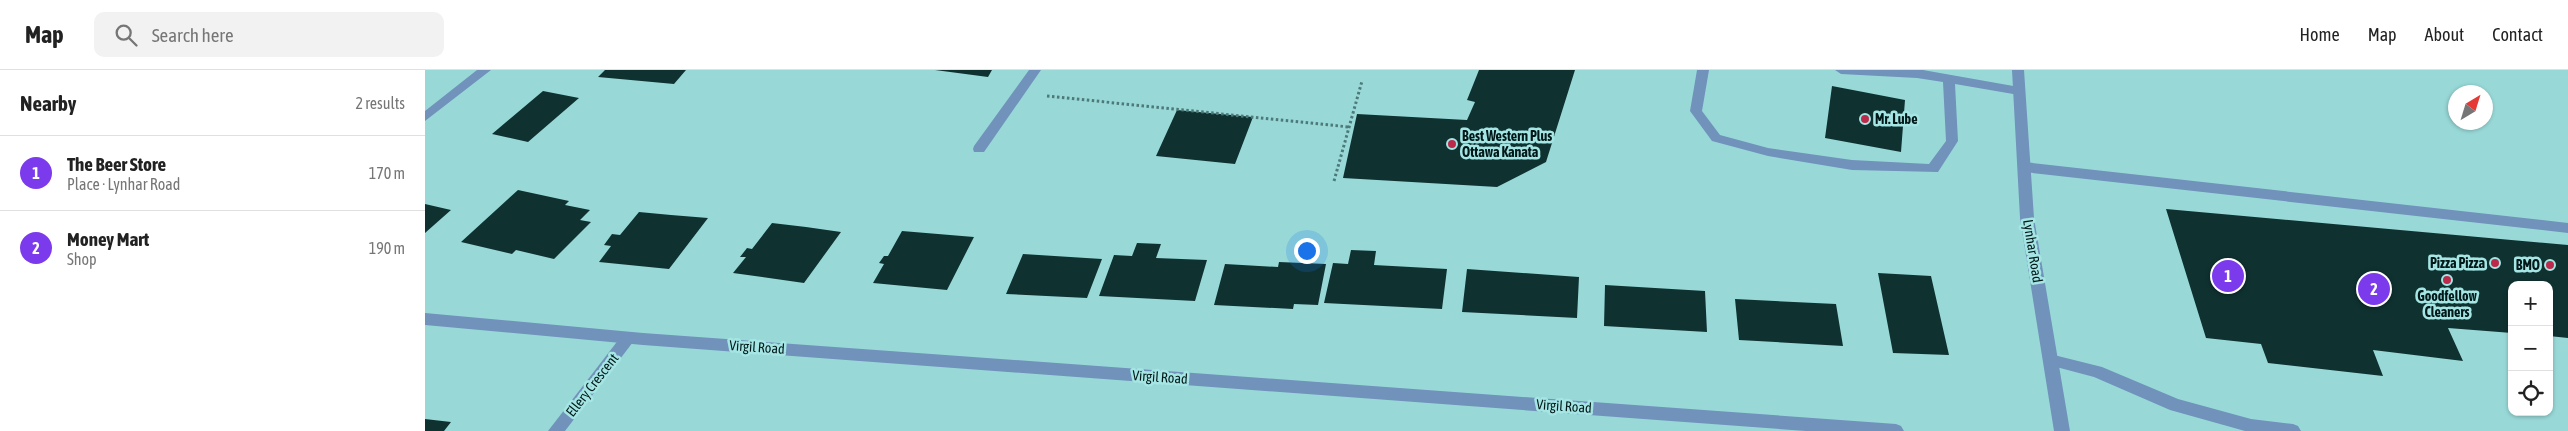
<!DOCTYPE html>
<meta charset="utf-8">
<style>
body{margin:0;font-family:"Asap Condensed",sans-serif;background:#f2f2f2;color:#222}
.controls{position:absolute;right:15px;bottom:15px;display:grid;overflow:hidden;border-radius:10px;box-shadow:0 1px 4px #0004}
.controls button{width:45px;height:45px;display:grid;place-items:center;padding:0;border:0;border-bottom:1px solid #e0e0e0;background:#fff;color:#222;font:25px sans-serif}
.compass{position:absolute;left:2023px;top:15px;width:45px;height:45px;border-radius:50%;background:#fff;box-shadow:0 1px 4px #0004;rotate:38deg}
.you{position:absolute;left:881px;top:180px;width:18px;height:18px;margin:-12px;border:4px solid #fff;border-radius:50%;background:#1a73e8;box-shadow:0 0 0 8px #1a73e833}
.badge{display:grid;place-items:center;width:32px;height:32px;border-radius:50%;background:#7c3aed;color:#fff;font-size:16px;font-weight:700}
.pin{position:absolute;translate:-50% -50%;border:2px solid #fff;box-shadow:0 1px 5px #0006}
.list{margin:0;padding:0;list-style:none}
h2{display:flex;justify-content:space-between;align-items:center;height:65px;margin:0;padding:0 20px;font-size:21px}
h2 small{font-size:16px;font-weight:400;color:#767676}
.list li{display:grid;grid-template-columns:32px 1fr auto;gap:15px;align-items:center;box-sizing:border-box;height:75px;padding:0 20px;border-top:1px solid #e0e0e0}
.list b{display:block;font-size:19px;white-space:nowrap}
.list p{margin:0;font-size:16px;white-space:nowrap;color:#767676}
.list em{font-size:16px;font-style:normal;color:#767676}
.icon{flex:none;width:28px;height:28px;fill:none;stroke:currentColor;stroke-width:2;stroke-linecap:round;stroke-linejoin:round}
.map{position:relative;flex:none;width:2143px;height:361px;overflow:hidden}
header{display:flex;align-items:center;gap:30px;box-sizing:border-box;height:70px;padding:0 25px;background:#fff;border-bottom:1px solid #e0e0e0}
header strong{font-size:24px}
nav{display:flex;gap:28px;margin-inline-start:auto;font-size:18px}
.search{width:350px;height:45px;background:#f2f2f2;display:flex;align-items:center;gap:12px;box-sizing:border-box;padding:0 18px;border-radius:10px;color:#767676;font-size:19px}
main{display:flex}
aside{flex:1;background:#fff}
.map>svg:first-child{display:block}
.building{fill:#0f3231}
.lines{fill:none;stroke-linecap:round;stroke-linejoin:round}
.path{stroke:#4d7979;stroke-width:3;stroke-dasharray:2.5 2.5;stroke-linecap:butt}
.service{fill:#7192bb;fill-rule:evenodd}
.minor{fill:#7192bb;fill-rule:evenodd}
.tertiary{fill:#7192bb;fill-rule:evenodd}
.poi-dot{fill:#bb2a4a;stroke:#a5e6e5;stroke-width:2}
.labels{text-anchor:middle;stroke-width:5;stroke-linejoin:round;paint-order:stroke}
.poi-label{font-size:14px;font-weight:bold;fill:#001818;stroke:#a5e6e5;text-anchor:start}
.street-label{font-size:14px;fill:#001818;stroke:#a5e6e5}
</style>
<header>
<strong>Map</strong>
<div class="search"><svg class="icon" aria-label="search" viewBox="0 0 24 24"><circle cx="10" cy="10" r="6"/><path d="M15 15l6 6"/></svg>Search here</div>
<nav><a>Home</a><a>Map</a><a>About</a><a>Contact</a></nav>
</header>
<main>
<aside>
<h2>Nearby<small>2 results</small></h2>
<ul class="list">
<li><span class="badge">1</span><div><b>The Beer Store</b><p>Place · Lynhar Road</p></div><em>170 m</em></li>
<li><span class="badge">2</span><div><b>Money Mart</b><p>Shop</p></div><em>190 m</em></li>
</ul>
</aside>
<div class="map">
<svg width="2143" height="361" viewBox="0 0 2143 361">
<rect width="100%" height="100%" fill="#98d9d8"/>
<path class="building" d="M180 0H261L249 14 173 7Z
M510 0H567L563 7Z
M1054 0H1150L1121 92 1072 117 918 108 932 44 1042 50 1050 32 1042 30Z
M1407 16 1480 30 1476 82 1400 68Z
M118 21 154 28 103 72 67 64Z
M752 40 828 47 810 94 731 86Z
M93 120 144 131 140 135 165 140 155 150 166 152 129 189 91 180 87 184 36 172Z
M0 134 26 140 0 163Z
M1741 139 2143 175V268L2124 266V215H2087V263L2023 258 2038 291 1948 280 1958 306 1843 293 1836 274 1781 268Z
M214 142 246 145 283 148 244 199 174 192 186 176 179 175 187 164 195 165Z
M347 153 381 157 416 162 379 213 308 203 321 187H315L322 178 327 179Z
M477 161 549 167 522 220 448 213 459 194 454 193 459 186H463Z
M712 173 736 174 731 188 782 190 770 231 674 226 689 185 707 186Z
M926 180 951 181 949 195 1022 199 1017 239 899 233 908 193 923 194Z
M598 184 677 189 662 228 581 224Z
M854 192 901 194 893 235 869 234 868 239 789 235 800 194 853 197Z
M1042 199 1154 207 1152 248 1037 242Z
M1453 203 1506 206 1524 285 1468 283Z
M1180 215 1280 221 1282 262 1179 256Z
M1310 229 1411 234 1418 276 1314 270Z
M0 349 26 352 19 361H0Z"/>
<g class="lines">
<path class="path" d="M622 26 924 57
M909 111 937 11"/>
<path class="service" d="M604 0H616L559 82H549L548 79 549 76Z
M1272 0H1284L1277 41 1295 65 1343 78 1427 90 1504 94 1521 71 1518 12 1492 8 1416 4 1410 0H1498L1594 17 1600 21 1594 25 1530 14 1533 71 1513 102 1427 100 1343 86 1287 71 1265 41Z
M1599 92 2143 153V163L1599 102 1593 97Z
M1625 284 1677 297 1753 329 1826 349 1868 354 1873 356 1876 361H1820L1745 340 1669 307 1620 294 1618 290 1620 286Z"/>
<path class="minor" d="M203 262 208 264 210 268 208 272 140 361H123L198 264Z"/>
<path class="tertiary" d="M52 0H66L0 51V41Z
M1587 0H1599L1609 148 1645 361H1629L1595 148Z
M0 243 218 263 1471 354 1476 356 1479 361H1381L218 275 0 255Z"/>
</g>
<g class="poi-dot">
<circle cx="1440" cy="49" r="5"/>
<circle cx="1027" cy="74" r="5"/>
<circle cx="2070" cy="193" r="5"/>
<circle cx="2125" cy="195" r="5"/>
<circle cx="2022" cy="210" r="5"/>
</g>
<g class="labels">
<g class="poi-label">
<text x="1450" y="54">Mr. Lube</text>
<text x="1037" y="71">Best Western Plus<tspan x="1037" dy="16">Ottawa Kanata</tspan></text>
<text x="2060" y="198" text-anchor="end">Pizza Pizza</text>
<text x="2115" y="200" text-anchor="end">BMO</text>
<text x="2022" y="231" text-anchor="middle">Goodfellow<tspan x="2022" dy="16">Cleaners</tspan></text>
</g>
<g class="street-label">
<text transform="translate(1608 181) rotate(81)" y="5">Lynhar Road</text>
<text transform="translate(332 277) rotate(4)" y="5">Virgil Road</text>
<text transform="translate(735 307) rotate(4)" y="5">Virgil Road</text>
<text transform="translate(167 315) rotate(-52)" y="5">Ellery Crescent</text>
<text transform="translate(1139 336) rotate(4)" y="5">Virgil Road</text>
</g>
</g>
</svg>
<div class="controls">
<button>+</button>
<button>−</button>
<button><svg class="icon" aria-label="locate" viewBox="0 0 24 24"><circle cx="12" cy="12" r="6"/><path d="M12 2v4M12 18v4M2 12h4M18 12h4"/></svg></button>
</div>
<svg class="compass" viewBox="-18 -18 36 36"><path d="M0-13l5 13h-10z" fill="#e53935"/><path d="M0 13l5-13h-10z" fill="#767676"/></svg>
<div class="you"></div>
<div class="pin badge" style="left:1803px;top:206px">1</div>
<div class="pin badge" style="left:1949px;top:219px">2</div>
</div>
</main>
